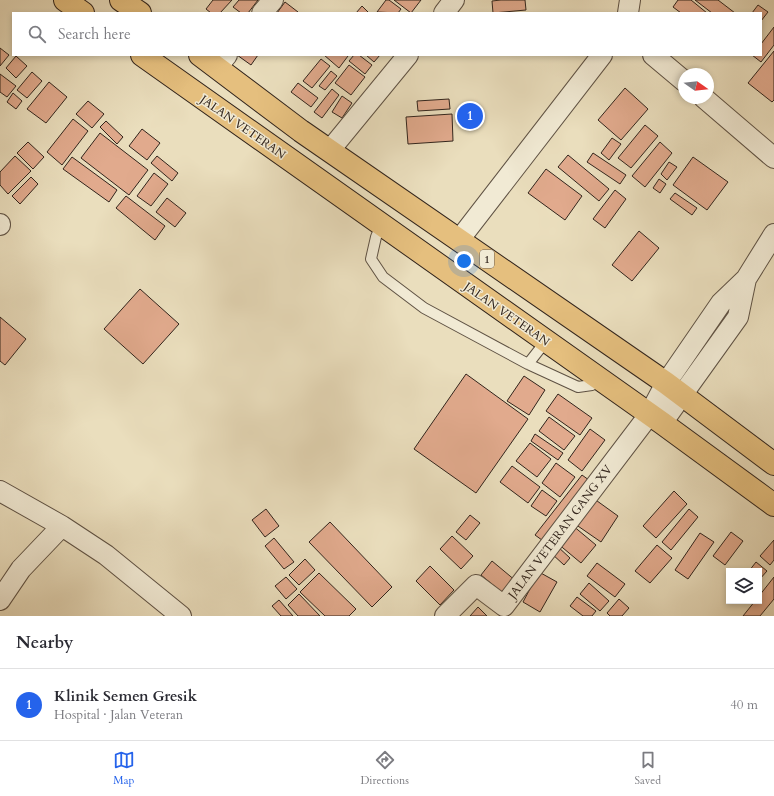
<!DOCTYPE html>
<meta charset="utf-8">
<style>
body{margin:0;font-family:Cardo,serif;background:#f7f7f7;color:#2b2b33}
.controls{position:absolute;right:12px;bottom:12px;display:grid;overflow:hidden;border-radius:0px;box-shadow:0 2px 6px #0003}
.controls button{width:36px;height:36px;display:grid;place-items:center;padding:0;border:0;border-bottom:1px solid #e1e1e2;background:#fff;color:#2b2b33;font:20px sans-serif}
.compass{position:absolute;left:678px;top:68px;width:36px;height:36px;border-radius:50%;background:#fff;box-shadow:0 2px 6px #0003;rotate:104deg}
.you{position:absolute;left:464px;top:261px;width:14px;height:14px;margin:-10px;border:3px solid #fff;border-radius:50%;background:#1a73e8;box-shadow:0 0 0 6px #1a73e833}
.badge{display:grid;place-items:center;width:26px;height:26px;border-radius:50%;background:#2563eb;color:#fff;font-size:13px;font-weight:700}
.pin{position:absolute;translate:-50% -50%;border:2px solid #fff;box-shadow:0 1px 4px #0006}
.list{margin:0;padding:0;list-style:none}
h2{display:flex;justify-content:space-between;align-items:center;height:52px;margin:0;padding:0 16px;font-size:17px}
h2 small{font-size:13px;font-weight:400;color:#7c7c81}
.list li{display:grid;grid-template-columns:26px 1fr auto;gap:12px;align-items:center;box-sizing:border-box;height:72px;padding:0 16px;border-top:1px solid #e1e1e2}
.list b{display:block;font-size:15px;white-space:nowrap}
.list p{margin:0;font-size:13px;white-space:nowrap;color:#7c7c81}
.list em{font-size:13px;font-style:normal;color:#7c7c81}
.icon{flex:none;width:22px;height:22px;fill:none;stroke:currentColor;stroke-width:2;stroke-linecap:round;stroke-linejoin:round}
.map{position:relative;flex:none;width:774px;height:616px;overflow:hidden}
.search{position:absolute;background:#fff;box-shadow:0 2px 6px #0003;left:12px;right:12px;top:12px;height:44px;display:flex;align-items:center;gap:10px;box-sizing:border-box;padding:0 14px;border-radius:0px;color:#7c7c81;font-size:15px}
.sheet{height:124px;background:#fff}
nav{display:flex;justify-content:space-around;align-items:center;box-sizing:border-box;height:56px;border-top:1px solid #e1e1e2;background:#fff;font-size:11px;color:#7c7c81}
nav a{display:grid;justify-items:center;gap:2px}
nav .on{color:#2563eb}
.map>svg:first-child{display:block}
.building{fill:#e1aa8d;stroke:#31241c}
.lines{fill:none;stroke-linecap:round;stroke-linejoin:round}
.lane-casing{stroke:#5f5244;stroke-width:12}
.street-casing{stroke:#5f5244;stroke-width:22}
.highway-casing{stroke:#31241c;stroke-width:24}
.lane{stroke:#f1ead4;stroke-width:10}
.street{stroke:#f1ead4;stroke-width:20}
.highway{stroke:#e5bf7e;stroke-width:22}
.labels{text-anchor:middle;stroke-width:3;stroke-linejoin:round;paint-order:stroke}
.shield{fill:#f1ead4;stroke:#6b5f53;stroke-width:1}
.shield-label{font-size:11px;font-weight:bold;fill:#31241c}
.street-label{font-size:12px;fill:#31241c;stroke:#f1ead4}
</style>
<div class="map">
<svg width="774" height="616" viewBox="0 0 774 616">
<rect width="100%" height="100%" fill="#eadebd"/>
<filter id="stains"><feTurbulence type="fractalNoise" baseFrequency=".005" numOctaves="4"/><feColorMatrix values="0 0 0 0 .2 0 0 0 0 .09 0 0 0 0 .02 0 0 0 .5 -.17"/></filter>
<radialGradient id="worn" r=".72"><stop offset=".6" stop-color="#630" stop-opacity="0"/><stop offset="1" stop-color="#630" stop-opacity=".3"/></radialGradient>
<path class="building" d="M213 0H232L220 13H211L206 9Z
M239 0H258L248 13H241L233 7Z
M386 0H389L401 9 398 13 377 12Z
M394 0H421L411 13Z
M501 0H525L526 10 493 13 492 1Z
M678 0H691L707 13H681L673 7Z
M695 0H718L735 13H712Z
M285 2 298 12 297 13H277Z
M758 5 768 12 761 21V13H752Z
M362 6 369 13H356Z
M774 27V45L761 62 752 55H761V44Z
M0 48 9 55 0 66Z
M774 51V100L772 102 748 83Z
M237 55H258L251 65Z
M324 55H347L348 56 339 68Z
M354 55H359L372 65 365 74 349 61Z
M366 55H380L374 62Z
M16 56 27 66 16 78 6 68Z
M321 59 330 66 312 88 303 81Z
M349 65 365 77 351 95 335 83Z
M331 71 337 76 325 90 319 86Z
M32 72 42 81 27 98 17 90Z
M0 74 16 86 7 97 0 92Z
M49 82 67 97 46 123 27 109Z
M298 83 318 98 311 107 291 92Z
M625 88 648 109 621 140 598 120Z
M332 89 339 95 322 118 314 112Z
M13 93 22 101 16 109 7 102Z
M342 96 352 103 342 118 332 112Z
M449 99 450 109 418 111 417 101Z
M88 101 104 114 92 128 76 114Z
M452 114 453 141 408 144 406 117Z
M73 119 88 131 62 165 47 152Z
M106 121 123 137 117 144 100 127Z
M645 125 658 136 631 168 618 158Z
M142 129 160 143 147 160 129 146Z
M100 133 148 170 129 195 81 158Z
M612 138 621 144 609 160 601 153Z
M28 142 44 157 33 169 17 153Z
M660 142 672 153 645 187 632 176Z
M593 153 626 175 620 184 587 162Z
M568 155 609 189 599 201 558 167Z
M15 156 31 171 8 194 0 185V172Z
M157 156 178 173 172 181 151 163Z
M72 157 117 190 109 202 63 169Z
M693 157 728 182 707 210 673 185Z
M669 162 677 167 667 180 661 174Z
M546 169 582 196 565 220 528 193Z
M154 173 168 184 151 206 137 196Z
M31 177 38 184 20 204 12 196Z
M659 179 666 184 660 193 653 188Z
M615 190 626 199 605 228 593 219Z
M675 193 697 208 692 215 670 199Z
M126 196 165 226 155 240 116 208Z
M167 198 186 213 175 227 156 212Z
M639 231 659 248 632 281 612 265Z
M140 289 179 324 143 364 104 329Z
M0 317 26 339 5 365 0 361Z
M466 374 528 419 476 493 414 449Z
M524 376 545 390 529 415 507 401Z
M558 394 592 418 580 435 546 411Z
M549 417 575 436 564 450 539 431Z
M590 429 605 440 582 471 568 460Z
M535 434 563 453 558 460 531 441Z
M530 443 551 459 537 477 516 461Z
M556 463 575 477 560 497 542 483Z
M512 466 540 487 528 503 500 482Z
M582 475 593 483 546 543 535 535Z
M542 490 557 501 546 516 531 506Z
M674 491 687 504 656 538 643 526Z
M593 498 618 516 601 542 575 524Z
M266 509 279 526 265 537 252 520Z
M689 509 698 517 671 550 662 542Z
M470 515 480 523 466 540 456 532Z
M330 522 392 587 372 607 309 542Z
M572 525 596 545 581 563 557 543Z
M731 532 743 541 725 565 713 556Z
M700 533 714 542 688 579 675 570Z
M452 536 473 556 461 569 440 549Z
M274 538 294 562 284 569 265 546Z
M774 540V560L770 565 760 556Z
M657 545 672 558 650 583 635 571Z
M557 546 570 558 564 565 551 553Z
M305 559 315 570 299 585 289 575Z
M492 561 516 581 505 595 481 575Z
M756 562 767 571 759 580V571H749Z
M597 563 625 584 615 597 587 576Z
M430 566 454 590 440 605 416 581Z
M539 572 557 582 540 612 523 602Z
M319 573 356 609 349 616H325L300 592Z
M286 577 297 589 286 599 275 586Z
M774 577V599L760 616H743L755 601H759V596Z
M589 583 609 601 600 611 580 594Z
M299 594 320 616H298L288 605Z
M577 597 596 611 592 616H583L570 606Z
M619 599 629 608 622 616H610L607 613Z
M279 600 293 616H281L272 606Z
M478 607 487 616H470Z"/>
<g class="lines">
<defs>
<path id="lane" d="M381 225 376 237 371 259 383 277 424 308 528 364 578 387 592 385 600 380
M528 364 546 341"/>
<path id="street" d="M262 13 273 0
M444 13 454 0
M628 13 630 0
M653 55 684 81
M217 67 227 55
M704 98 774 158
M330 150 408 55
M0 225V224
M459 240 602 55
M662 423 738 317 746 279
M0 491 62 526 106 555 181 616
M0 600 21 569 62 526
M445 616 476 585 504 606 649 415 666 383 721 303 746 279 774 234"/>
<path id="highway" d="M65 0 83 13
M121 0 140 13
M142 55 662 423 774 505
M200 55 301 131 666 383 774 464"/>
</defs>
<use href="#lane" class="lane-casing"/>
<use href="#street" class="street-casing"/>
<use href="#highway" class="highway-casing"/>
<use href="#lane" class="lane"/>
<use href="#street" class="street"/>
<use href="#highway" class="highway"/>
</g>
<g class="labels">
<rect class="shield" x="480" y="250" width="14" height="18" rx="3"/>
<g class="shield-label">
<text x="487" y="263">1</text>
</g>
<g class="street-label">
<text transform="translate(243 127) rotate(35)" y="4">JALAN VETERAN</text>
<text transform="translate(507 314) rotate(35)" y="4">JALAN VETERAN</text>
<text transform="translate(560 532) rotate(-53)" y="4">JALAN VETERAN GANG XV</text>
</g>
</g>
<rect width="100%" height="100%" filter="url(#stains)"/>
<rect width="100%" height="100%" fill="url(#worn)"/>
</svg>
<div class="controls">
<button><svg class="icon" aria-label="layers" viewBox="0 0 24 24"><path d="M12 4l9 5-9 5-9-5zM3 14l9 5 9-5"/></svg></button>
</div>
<svg class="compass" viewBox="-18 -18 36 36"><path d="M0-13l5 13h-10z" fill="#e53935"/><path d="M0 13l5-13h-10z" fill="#7c7c81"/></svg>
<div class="you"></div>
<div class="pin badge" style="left:470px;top:116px">1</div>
<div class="search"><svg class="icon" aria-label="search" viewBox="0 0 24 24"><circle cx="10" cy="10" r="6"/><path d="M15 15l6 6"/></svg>Search here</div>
</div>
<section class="sheet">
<h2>Nearby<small></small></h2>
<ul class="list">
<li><span class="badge">1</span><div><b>Klinik Semen Gresik</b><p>Hospital · Jalan Veteran</p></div><em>40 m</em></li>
</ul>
</section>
<nav>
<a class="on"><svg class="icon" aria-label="map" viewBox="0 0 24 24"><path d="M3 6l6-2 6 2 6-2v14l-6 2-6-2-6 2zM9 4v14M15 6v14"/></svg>Map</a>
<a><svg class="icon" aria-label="directions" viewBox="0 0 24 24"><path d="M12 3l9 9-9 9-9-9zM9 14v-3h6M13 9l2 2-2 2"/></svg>Directions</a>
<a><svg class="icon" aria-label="saved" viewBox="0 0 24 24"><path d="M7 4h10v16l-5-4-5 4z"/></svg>Saved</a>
</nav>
